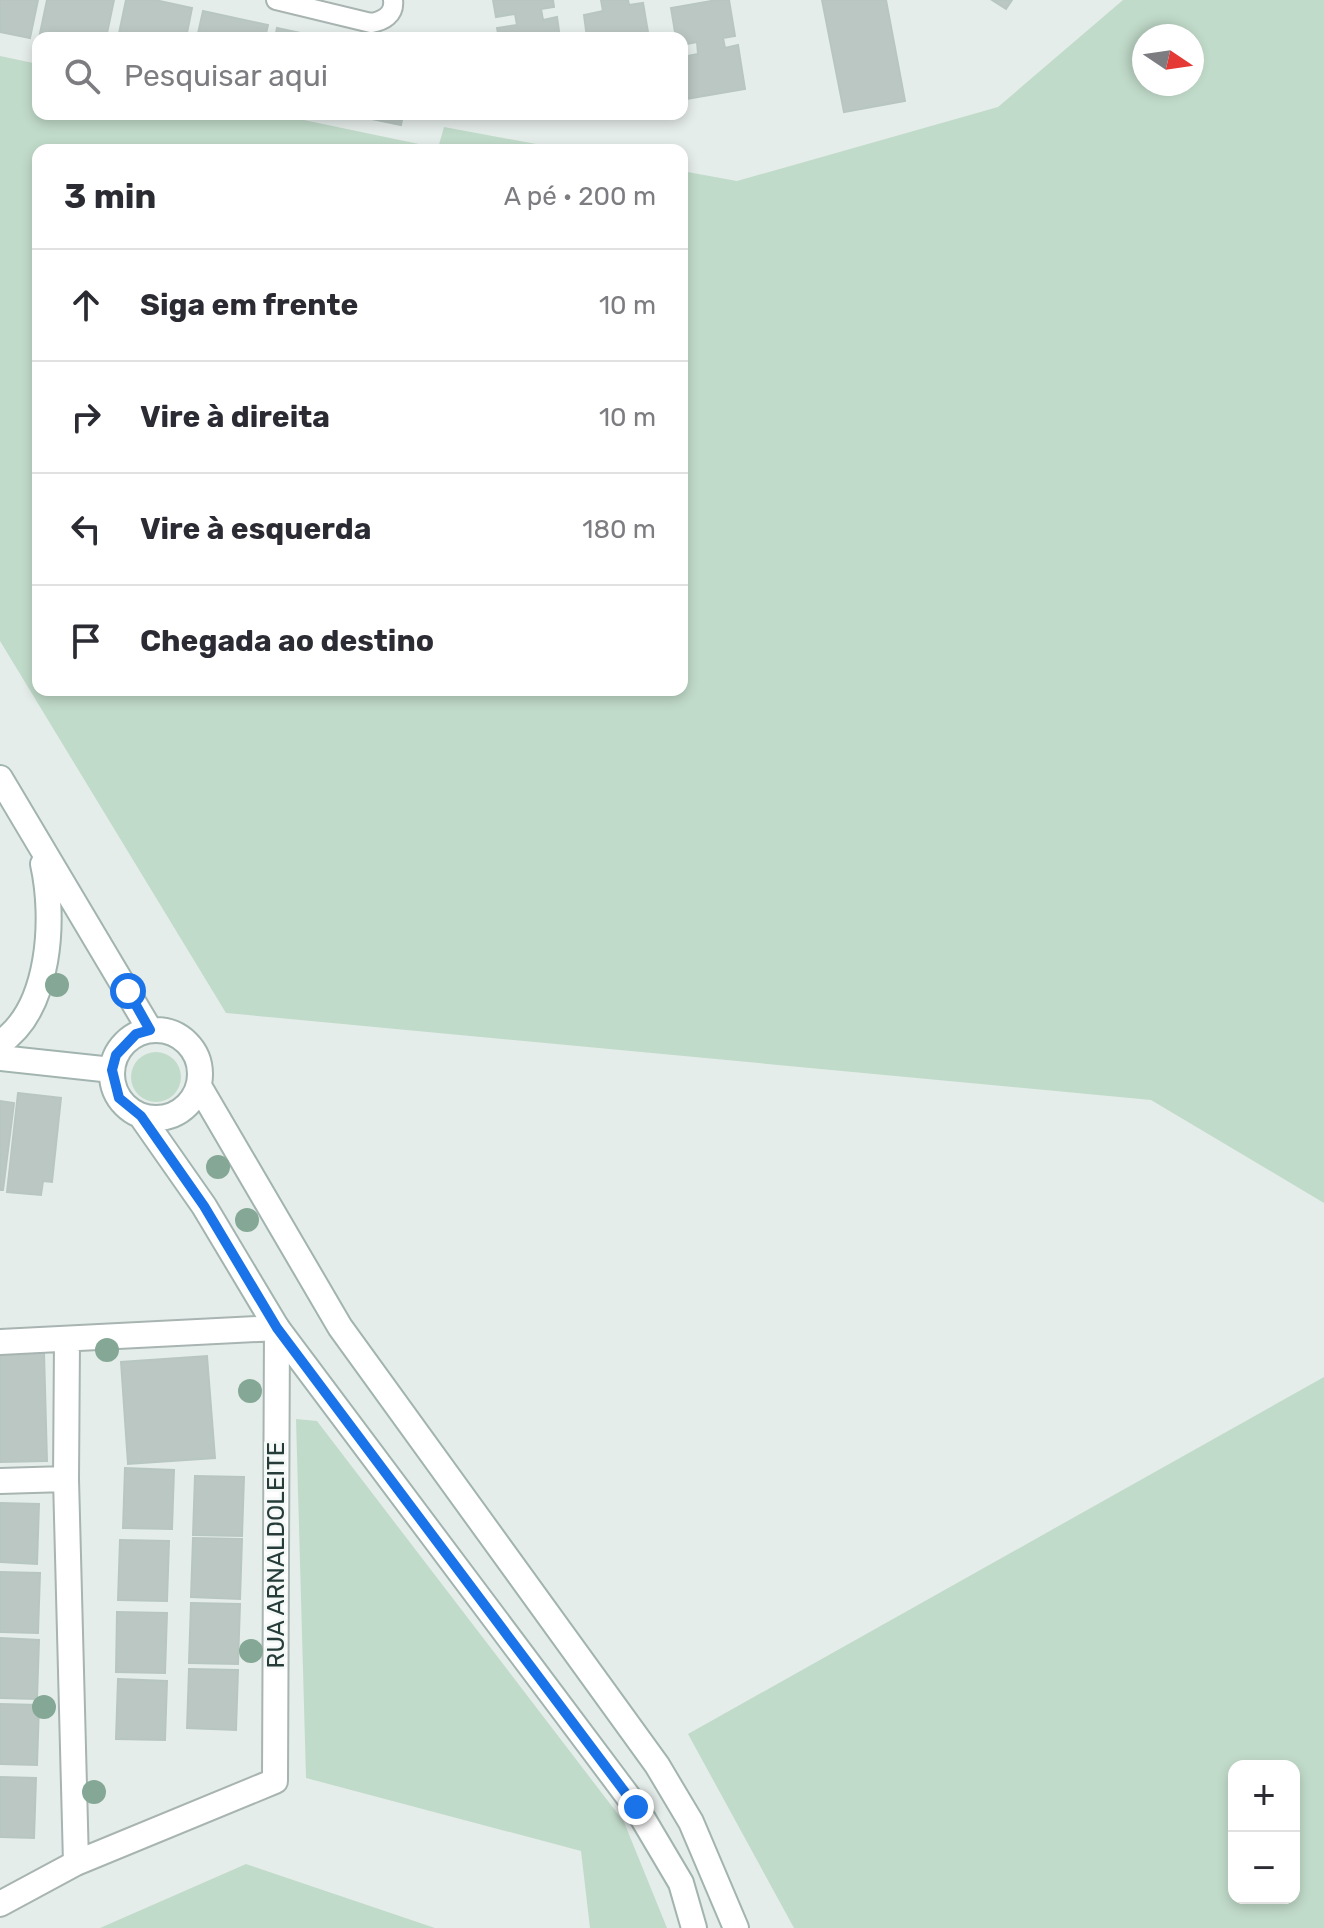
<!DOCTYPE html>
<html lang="pt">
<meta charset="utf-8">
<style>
body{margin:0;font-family:Rubik,sans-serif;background:#f7f7f7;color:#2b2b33}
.controls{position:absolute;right:24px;bottom:24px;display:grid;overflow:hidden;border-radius:16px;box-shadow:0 4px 12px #0003}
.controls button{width:72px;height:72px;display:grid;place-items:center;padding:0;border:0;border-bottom:2px solid #e1e1e2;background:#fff;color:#2b2b33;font:40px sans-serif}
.compass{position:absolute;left:1132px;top:24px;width:72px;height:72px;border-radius:50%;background:#fff;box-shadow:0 4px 12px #0003;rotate:103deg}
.stop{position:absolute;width:24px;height:24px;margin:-18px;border:6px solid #1a73e8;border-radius:50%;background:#fff}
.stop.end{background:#1a73e8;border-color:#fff;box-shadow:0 2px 8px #0008}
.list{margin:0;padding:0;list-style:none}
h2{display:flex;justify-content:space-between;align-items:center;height:104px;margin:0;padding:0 32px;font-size:34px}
h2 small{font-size:26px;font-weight:400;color:#7c7c81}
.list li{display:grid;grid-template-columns:52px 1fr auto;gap:24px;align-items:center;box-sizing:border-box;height:112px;padding:0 32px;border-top:2px solid #e1e1e2}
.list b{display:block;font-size:30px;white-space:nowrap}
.list em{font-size:26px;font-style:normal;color:#7c7c81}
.icon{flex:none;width:44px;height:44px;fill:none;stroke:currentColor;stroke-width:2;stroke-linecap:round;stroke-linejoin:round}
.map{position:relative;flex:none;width:1324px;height:1928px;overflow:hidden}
.search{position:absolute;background:#fff;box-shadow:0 4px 12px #0003;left:32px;top:32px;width:656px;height:88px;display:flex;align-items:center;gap:20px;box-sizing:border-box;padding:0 28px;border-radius:16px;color:#7c7c81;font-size:30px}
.panel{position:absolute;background:#fff;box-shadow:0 4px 12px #0003;left:32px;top:144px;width:656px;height:552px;border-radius:16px}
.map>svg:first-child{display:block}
.green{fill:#c1dbca;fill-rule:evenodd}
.building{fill:#bbc7c3;stroke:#b8c6c1;stroke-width:2}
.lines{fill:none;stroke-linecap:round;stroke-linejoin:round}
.lane-casing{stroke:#a8b4b1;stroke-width:22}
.street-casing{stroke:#a8b4b1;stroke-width:28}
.secondary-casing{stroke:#a2b4af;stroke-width:28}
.lane{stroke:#fff;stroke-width:18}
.street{stroke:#fff;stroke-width:24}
.secondary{stroke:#fff;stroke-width:24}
.tree{fill:#84a895}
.route{stroke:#1a73e8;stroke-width:10}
.labels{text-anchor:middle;stroke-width:6;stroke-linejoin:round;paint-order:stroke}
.street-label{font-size:24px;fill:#263c38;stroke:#f5f9f8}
</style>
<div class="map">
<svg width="1324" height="1928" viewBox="0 0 1324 1928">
<rect width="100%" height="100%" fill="#e5edea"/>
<path class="green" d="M1123 0H1324V1203L1151 1100 226 1013 0 641V56L38 64V114H275L438 148 444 127 568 150H38V690H682V171L737 181 998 107ZM1144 36H1192V84H1144Z
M131 1077a25 25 0 1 1 50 0a25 25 0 1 1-50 0Z
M1324 1377V1928H794L688 1734ZM1234 1766H1294V1898H1234Z
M296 1419 317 1421 624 1822 667 1928H590L581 1851 306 1778Z
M246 1864 435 1928H100Z"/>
<path class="building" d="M0 0H38L30 38 0 32Z
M47 0H114L106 38H39Z
M126 0H155L192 8 186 38H118Z
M493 0H553L554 7 541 9 543 20 557 17 560 38H499L497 28 517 25 515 14 496 17Z
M601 0H628L629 5 643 3 649 38H587L584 15 603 11Z
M717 0H729L735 36 723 38 725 48 738 45 745 89 686 99 682 57 698 54 697 42 682 45V38H676L671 8Z
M822 0H886L905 101 844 112Z
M992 0H1012L1006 9Z
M203 11 268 25 265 38H197Z
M277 28 324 38H275Z
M348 114H403L401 125Z
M18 1093 61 1098 52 1182 43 1181 41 1195 7 1192Z
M0 1101 14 1103 3 1190H0Z
M44 1352 47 1461 0 1462V1353Z
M207 1356 215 1458 128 1464 121 1362Z
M125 1468 174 1470 172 1529 123 1528Z
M195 1476 244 1477 242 1536 193 1535Z
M0 1503 39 1504 37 1564 0 1562Z
M193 1538 242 1539 240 1599 191 1597Z
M120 1540 169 1541 167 1601 118 1600Z
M0 1572 40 1573 38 1633 0 1632Z
M191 1603 240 1604 238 1664 189 1663Z
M117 1612 167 1613 165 1673 116 1672Z
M0 1638 39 1640 37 1699 0 1698Z
M189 1669 238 1670 236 1730 187 1728Z
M118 1679 167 1681 165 1740 116 1739Z
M0 1704 39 1705 37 1765 0 1764Z
M0 1777 36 1778 34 1838 0 1837Z"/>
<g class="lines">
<defs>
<path id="lane" d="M276 0 371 23C383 21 395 15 393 0"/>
<path id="street" d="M67 1341 66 1479 76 1863
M0 1342 277 1328 275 1781 76 1863 0 1904
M0 1481 66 1479"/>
<path id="secondary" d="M0 778 150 1030
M112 1074a44 44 0 1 1 88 0a44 44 0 1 1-88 0Z
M0 1043C51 1009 55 918 43 864
M0 1058 112 1070
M199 1086 340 1327 657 1765 691 1822 736 1928
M141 1116 204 1206 277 1328 636 1807 681 1883 694 1928"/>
</defs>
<use href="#lane" class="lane-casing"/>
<use href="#street" class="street-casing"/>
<use href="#secondary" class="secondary-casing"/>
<use href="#lane" class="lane"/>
<use href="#street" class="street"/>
<use href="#secondary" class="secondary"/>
</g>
<g class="tree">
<circle cx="57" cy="985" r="12"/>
<circle cx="218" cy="1167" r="12"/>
<circle cx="247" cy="1220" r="12"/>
<circle cx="107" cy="1350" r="12"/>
<circle cx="250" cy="1391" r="12"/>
<circle cx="251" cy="1651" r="12"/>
<circle cx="44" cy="1707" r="12"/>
<circle cx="94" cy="1792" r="12"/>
</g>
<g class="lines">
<path class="route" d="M128 991 150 1030 136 1034 116 1055 112 1070 119 1098 141 1116 204 1206 277 1328 636 1807"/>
</g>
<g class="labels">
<g class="street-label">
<text transform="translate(276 1555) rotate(-90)" y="8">RUA ARNALDOLEITE</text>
</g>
</g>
</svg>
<div class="controls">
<button>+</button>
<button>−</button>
</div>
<svg class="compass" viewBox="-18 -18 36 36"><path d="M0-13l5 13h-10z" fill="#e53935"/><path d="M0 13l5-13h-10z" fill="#7c7c81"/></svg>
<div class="stop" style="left:128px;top:991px"></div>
<div class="stop end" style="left:636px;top:1807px"></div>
<div class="search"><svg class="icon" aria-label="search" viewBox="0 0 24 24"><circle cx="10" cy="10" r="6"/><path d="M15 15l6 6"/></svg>Pesquisar aqui</div>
<section class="panel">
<h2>3 min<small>A pé · 200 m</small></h2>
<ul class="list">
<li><svg class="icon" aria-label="ahead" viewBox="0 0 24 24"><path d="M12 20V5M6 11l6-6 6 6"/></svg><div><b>Siga em frente</b></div><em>10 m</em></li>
<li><svg class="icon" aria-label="right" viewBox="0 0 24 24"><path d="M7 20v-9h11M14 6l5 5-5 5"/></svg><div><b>Vire à direita</b></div><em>10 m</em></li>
<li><svg class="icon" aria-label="left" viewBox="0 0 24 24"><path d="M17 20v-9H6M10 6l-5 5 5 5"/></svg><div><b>Vire à esquerda</b></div><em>180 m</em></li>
<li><svg class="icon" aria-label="arrive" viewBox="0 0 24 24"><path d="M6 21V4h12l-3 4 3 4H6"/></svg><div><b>Chegada ao destino</b></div></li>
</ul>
</section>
</div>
